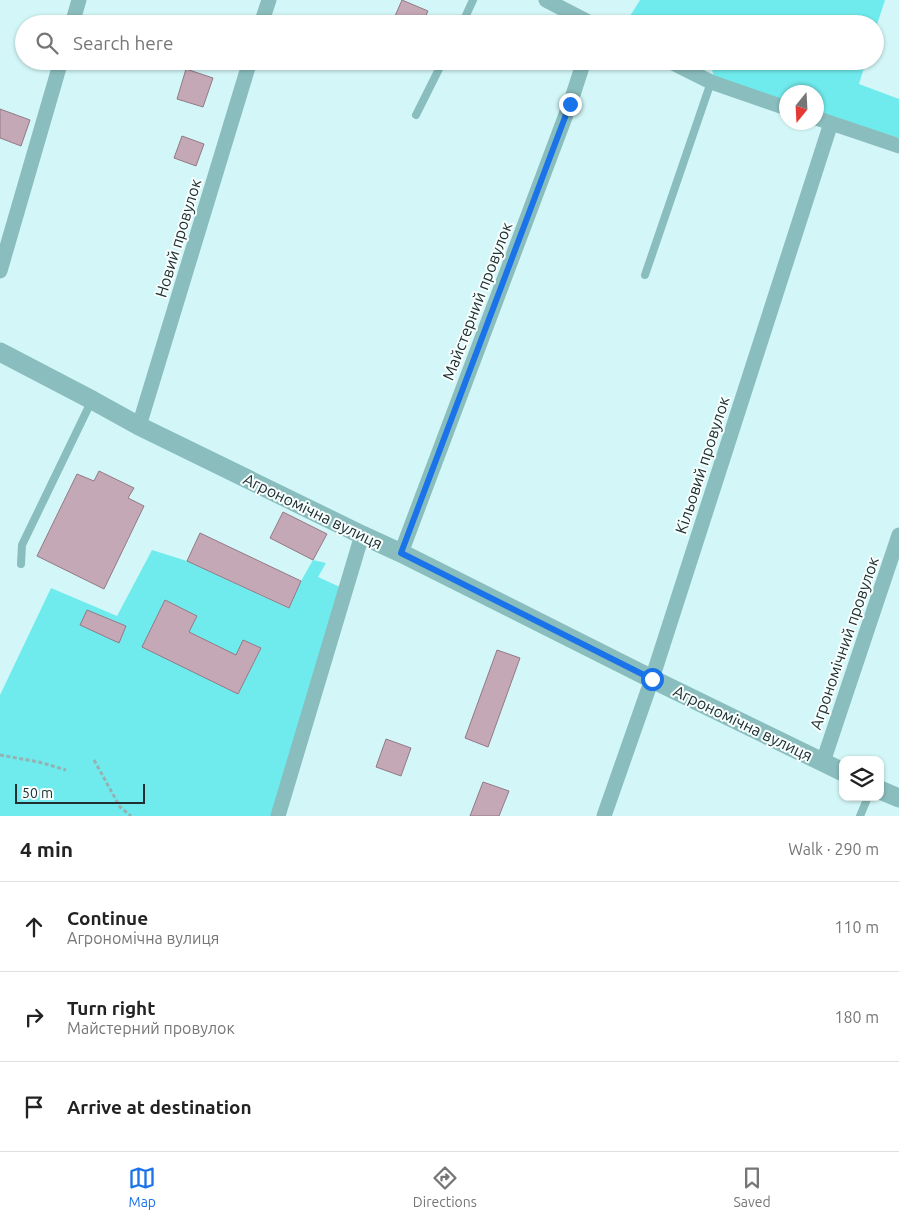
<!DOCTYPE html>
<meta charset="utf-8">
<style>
body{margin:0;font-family:Ubuntu,sans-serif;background:#f2f2f2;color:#222}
.controls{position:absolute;right:15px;bottom:15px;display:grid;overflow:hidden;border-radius:10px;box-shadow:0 1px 4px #0004}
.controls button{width:45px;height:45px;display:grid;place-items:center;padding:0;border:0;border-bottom:1px solid #e0e0e0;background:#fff;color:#222;font:25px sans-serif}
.compass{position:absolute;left:779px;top:85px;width:45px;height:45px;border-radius:50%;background:#fff;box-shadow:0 1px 4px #0004;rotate:198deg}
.scale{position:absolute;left:15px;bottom:12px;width:130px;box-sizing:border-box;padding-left:5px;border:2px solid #212f30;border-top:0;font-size:14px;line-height:18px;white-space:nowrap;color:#212f30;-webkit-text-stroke:4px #f7fefe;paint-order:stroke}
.stop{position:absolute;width:15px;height:15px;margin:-11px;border:4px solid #1a73e8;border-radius:50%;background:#fff}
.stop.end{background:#1a73e8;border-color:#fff;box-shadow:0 1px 5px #0008}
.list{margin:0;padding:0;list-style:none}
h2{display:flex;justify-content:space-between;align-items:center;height:65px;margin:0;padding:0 20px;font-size:21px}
h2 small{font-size:16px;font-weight:400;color:#767676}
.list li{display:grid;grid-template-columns:32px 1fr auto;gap:15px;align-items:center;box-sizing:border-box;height:90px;padding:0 20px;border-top:1px solid #e0e0e0}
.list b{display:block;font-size:19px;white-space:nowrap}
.list p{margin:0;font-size:16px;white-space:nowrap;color:#767676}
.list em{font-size:16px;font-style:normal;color:#767676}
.icon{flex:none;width:28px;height:28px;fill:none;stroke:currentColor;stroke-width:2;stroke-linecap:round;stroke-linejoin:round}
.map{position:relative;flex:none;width:899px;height:816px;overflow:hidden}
.search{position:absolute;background:#fff;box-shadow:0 1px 4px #0004;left:15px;right:15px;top:15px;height:55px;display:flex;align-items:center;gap:12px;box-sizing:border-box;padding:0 18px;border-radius:28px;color:#767676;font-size:19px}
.sheet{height:335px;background:#fff}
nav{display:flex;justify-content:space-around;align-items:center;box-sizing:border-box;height:70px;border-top:1px solid #e0e0e0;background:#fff;font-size:14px;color:#767676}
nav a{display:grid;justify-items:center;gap:2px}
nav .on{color:#1a73e8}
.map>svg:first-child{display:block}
.green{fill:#70ebed}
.building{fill:#c4a8b5;stroke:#937985}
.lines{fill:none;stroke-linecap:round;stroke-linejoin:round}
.path{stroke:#95b1b2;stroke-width:3;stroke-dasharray:4 2.5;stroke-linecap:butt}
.service{stroke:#8abdbd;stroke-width:8}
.minor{stroke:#8abdbd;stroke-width:15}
.tertiary{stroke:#8abdbd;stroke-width:19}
.route{stroke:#1a73e8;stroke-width:6}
.labels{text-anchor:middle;stroke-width:4;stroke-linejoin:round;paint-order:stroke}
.street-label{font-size:16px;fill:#212f30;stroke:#f7fefe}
</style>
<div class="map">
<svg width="899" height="816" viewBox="0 0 899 816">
<rect width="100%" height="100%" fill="#d3f7f8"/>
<path class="green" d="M640 0H885L875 31V24H625Z
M700 61H866L859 84 899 99V138L817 113 816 92H786V103L714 77 711 66Z
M152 550 187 561 288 608 301 581 313 560 326 563 318 577 340 587 272 816H0V695L51 588 117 616Z"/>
<path class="building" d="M402 0 428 11 422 24 392 23Z
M186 69 213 78 203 107 177 99Z
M0 109 30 120 21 146 0 138Z
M182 136 204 144 196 166 174 158Z
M99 471 134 488 128 498 144 506 104 589 37 556 77 474 94 481Z
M283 512 327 534 313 560 270 538Z
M200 533 301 581 289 608 187 561Z
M165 600 197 616 189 632 236 655 243 640 261 648 238 694 142 647Z
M87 610 126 626 119 643 80 625Z
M497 650 520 658 488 747 465 738Z
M386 739 411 748 401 776 376 767Z
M483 782 509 791 499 816H470Z"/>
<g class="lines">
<path class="path" d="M0 755 39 762 66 770
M94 760 120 807 131 816"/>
<path class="service" d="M462 24 473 0
M416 115 443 61
M645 275 711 82
M21 564 22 545 92 400
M860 816 868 797"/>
<path class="minor" d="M546 0 592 24
M72 24 79 0
M261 24 269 0
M669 61 711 82 786 108
M816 118 899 146
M0 271 61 61
M139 426 250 61
M401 553 570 104 584 61
M823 762 899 535
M278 816 362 535
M604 816 652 679 831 123"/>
<path class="tertiary" d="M0 352 92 400 139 426 362 535 401 553 652 679 843 772
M880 790 899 798"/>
</g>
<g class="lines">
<path class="route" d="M570 104 401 553 652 679"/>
</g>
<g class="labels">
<g class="street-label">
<text transform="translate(178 238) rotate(-73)" y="6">Новий провулок</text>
<text transform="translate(477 301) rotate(-69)" y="6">Майстерний провулок</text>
<text transform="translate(702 465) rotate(-72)" y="6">Кільовий провулок</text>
<text transform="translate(313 511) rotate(26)" y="6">Агрономічна вулиця</text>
<text transform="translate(844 643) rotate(-71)" y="6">Агрономічний провулок</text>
<text transform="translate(743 723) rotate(26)" y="6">Агрономічна вулиця</text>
</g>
</g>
</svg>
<div class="controls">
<button><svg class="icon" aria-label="layers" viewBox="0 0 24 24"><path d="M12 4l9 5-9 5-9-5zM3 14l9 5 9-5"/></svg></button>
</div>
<svg class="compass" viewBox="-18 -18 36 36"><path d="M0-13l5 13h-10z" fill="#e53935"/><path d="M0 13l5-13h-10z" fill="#767676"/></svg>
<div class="scale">50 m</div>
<div class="stop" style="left:652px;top:679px"></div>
<div class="stop end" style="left:570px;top:104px"></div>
<div class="search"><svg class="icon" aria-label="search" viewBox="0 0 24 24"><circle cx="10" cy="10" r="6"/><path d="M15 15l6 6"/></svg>Search here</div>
</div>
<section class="sheet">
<h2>4 min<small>Walk · 290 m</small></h2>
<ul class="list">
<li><svg class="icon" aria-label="ahead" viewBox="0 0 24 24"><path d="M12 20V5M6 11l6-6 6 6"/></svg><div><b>Continue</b><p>Агрономічна вулиця</p></div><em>110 m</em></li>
<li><svg class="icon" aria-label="right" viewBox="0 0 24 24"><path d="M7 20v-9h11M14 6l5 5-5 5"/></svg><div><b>Turn right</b><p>Майстерний провулок</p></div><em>180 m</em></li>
<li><svg class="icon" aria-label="arrive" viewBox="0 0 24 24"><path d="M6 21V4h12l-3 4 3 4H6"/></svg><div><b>Arrive at destination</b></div></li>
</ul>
</section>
<nav>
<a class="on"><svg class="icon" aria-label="map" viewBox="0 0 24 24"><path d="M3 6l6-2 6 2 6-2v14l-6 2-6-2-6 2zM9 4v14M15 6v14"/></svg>Map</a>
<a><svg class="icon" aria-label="directions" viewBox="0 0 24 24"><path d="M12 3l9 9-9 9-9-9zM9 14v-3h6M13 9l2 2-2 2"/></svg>Directions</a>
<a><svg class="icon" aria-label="saved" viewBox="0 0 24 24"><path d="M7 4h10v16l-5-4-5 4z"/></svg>Saved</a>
</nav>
